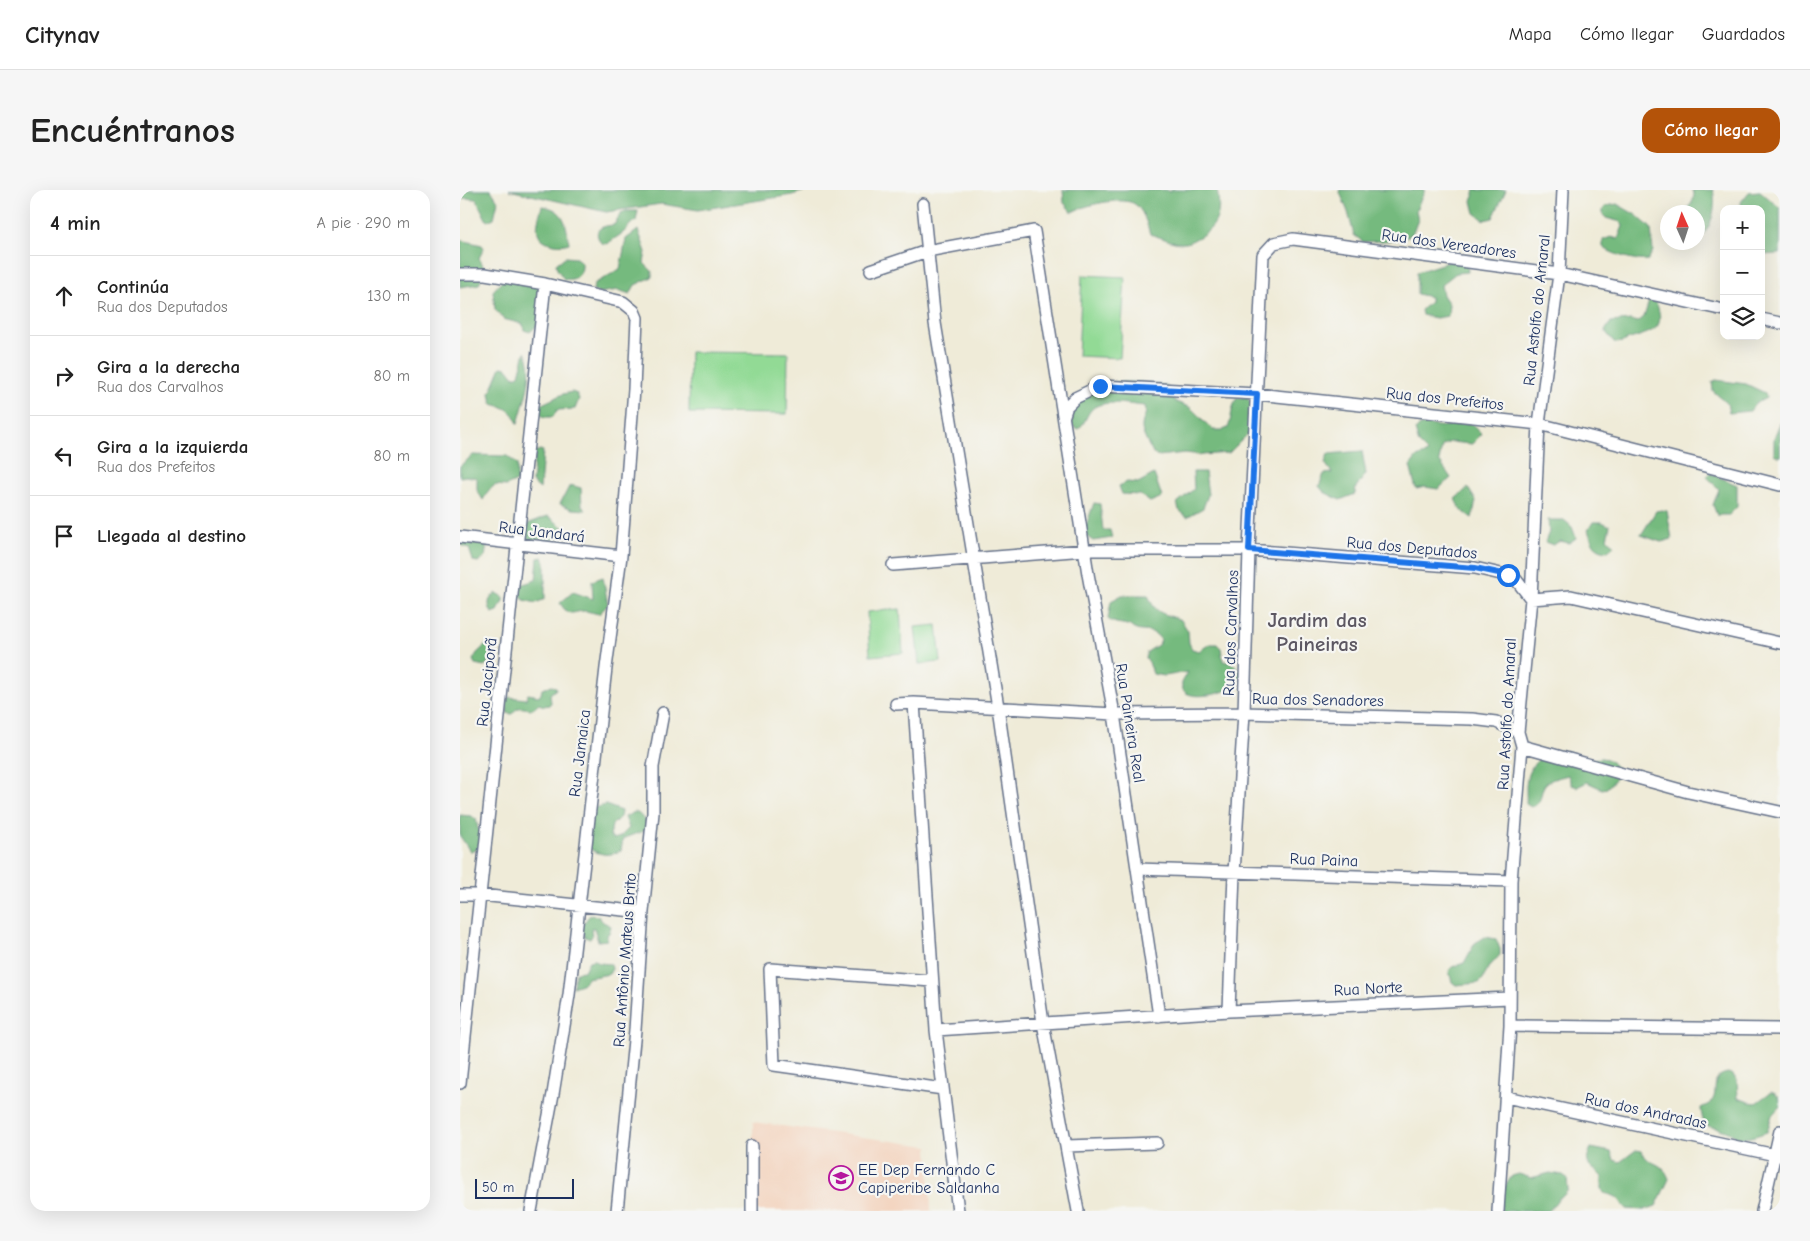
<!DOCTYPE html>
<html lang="es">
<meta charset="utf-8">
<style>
body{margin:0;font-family:"Comic Neue",sans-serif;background:#f6f6f6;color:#222}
.controls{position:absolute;right:15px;top:15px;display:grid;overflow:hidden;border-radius:10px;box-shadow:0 5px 20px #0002}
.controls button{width:45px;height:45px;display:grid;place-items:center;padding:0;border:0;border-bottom:1px solid #e0e0e0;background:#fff;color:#222;font:25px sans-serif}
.compass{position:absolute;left:1200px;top:15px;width:45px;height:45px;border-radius:50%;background:#fff;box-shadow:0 5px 20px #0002;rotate:357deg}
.scale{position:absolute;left:15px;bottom:12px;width:99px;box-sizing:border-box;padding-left:5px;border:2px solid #1b2f5e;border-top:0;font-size:14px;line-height:18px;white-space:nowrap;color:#1b2f5e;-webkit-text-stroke:4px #f6f6f2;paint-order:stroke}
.stop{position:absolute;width:15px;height:15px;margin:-11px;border:4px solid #1a73e8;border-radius:50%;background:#fff}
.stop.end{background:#1a73e8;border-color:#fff;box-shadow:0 1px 5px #0008}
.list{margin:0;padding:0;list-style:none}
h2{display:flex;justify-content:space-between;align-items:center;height:65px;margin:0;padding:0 20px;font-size:21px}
h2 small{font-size:16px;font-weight:400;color:#767676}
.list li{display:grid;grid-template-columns:32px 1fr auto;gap:15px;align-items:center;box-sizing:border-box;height:80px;padding:0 20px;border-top:1px solid #e0e0e0}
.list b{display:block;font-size:19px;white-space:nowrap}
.list p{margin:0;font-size:16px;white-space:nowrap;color:#767676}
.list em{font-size:16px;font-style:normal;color:#767676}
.icon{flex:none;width:28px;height:28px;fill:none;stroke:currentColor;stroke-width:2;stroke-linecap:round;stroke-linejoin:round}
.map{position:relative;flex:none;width:1320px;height:1021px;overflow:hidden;border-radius:15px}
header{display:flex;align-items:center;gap:30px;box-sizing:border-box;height:70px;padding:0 25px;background:#fff;border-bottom:1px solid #e0e0e0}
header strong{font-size:24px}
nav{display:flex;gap:28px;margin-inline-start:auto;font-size:18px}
.intro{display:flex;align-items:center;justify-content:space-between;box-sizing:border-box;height:120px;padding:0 30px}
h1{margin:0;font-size:35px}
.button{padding:12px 22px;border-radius:15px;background:#b45309;color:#fff;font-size:18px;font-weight:700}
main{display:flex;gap:30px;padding:0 30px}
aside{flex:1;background:#fff;border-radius:15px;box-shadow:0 5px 20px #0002}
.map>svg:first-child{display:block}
.built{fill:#f3d4bf}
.green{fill:#92da95;stroke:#56847a}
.forest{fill:#75ba7e;stroke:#48746e}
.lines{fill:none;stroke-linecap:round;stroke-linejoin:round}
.minor-casing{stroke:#657189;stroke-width:14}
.minor{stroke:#fff;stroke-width:11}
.route{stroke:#1a73e8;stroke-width:6}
.labels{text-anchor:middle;stroke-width:4.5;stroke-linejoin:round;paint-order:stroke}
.street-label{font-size:16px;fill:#1b2f5e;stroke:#f6f6f2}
.poi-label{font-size:16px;fill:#1b2f5e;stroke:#f6f6f2;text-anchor:start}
.district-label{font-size:21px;font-weight:bold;fill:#5c5762;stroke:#f6f6f2}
</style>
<header>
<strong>Citynav</strong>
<nav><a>Mapa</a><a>Cómo llegar</a><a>Guardados</a></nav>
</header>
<div class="intro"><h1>Encuéntranos</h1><a class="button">Cómo llegar</a></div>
<main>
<aside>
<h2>4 min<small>A pie · 290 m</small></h2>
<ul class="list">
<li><svg class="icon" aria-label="ahead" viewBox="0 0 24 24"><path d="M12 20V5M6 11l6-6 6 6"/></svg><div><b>Continúa</b><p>Rua dos Deputados</p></div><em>130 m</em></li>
<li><svg class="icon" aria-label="right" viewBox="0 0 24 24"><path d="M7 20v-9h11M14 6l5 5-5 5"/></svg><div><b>Gira a la derecha</b><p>Rua dos Carvalhos</p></div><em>80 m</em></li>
<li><svg class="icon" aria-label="left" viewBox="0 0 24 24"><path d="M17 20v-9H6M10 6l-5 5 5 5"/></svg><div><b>Gira a la izquierda</b><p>Rua dos Prefeitos</p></div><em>80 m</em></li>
<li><svg class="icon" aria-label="arrive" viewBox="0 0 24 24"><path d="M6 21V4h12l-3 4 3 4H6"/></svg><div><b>Llegada al destino</b></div></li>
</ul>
</aside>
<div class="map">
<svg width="1320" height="1021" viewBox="0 0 1320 1021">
<rect width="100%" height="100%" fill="#f6f6f2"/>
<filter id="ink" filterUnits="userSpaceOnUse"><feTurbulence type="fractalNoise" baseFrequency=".02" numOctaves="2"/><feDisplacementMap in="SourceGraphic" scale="10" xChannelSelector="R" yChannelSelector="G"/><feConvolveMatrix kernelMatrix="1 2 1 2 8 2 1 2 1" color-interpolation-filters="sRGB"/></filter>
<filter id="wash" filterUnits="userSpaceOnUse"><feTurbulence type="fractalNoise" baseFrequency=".0096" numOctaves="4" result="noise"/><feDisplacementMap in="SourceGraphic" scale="20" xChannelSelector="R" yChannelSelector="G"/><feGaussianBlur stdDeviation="1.12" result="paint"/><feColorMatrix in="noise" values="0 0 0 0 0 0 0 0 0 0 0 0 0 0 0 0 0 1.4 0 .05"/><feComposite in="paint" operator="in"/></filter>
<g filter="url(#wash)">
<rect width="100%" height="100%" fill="#efebd8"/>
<path class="built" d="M293 932 468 956 471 1021H293Z"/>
<path class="green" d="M622 85 665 87 660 168 618 166Z
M230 162 328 163 327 224 229 223Z
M440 419 443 463 410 466 407 422Z
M477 435 481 472 459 474 455 437Z"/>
<path class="forest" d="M0 0H31L38 11 34 28 27 31 16 9 4 8 0 10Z
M49 0H348L332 5 238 20 201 14 146 22Z
M603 0H706L709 2 712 0H757C761 21 759 36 739 47 735 49 729 53 725 53 714 54 701 47 690 44 687 34 683 18 673 13 659 7 625 15 612 22L604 13Z
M879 0H965L956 20 958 30 952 44 941 50 903 52 894 45 888 22Z
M1015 0H1046L1033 28 1024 30 1015 23 1012 11Z
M1231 0H1253C1257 18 1252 38 1238 50V22H1221C1229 18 1234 13 1234 3Z
M1300 1 1320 18V64L1301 65V19H1282L1281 12 1289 2Z
M1157 14 1176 25 1191 38 1193 61 1188 70C1178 72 1150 64 1143 57V50L1151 47 1158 49 1163 36 1161 32 1146 28 1143 25V20L1146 16Z
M82 16C105 19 106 33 109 53 102 55 98 55 90 53 71 47 78 31 82 16Z
M166 21H178L176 31C167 36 170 36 164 42 159 46 152 50 147 54L141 53C132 39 141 36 154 35L161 23Z
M178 40 186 62 184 73 192 81V87L175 95 170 104 158 100 139 103 133 100 134 94 160 79 166 49Z
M1 50 22 55 24 58 19 68 25 79 19 94 0 97V87L4 79 0 78Z
M105 67 116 68 122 73C123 85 116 91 104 89L97 79 96 74Z
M991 71 1007 74 1008 82 996 83 981 95 983 105 989 114 988 126 976 128 962 125 961 120 970 112V107L957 104V82Z
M44 89 80 97 79 134 70 142 64 140 63 134 43 129 35 119 33 101Z
M1189 111 1196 112C1206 138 1195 141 1173 148 1164 150 1164 154 1154 152L1145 141 1151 132 1171 130 1178 132 1184 127Z
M65 162C77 181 63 213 58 234 53 220 45 217 32 214L30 203 41 177 47 178 54 187 59 185Z
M1256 190 1286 194 1305 203 1306 208 1295 214 1290 221 1269 223 1267 213 1253 201 1252 192Z
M652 192H681L706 195 716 212 731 218 753 240H763L768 238C772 228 771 217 777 208L787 207 795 221 791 241 769 263 742 265 725 263 698 266 693 264C690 256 682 246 682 237 682 229 688 224 685 216 670 215 642 208 631 220 626 226 625 234 618 239L613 237C610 226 615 209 624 203 632 198 643 196 652 192Z
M112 202 117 204 119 209 115 219 97 220 93 227H84L79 223 78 216 103 204Z
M1011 233 1022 244 1012 254 990 252 982 256 979 271 991 288 978 299 965 297 956 299 950 276 957 267 968 263 959 254 955 240C965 230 974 238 986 236 994 235 1002 234 1011 233Z
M1320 233V267L1314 264V248Z
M80 260 83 261 80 299 72 292 75 262Z
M902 261 906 284 896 297 895 304 880 310 864 302 859 296 864 284 872 283 865 273 868 264Z
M13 265 47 266 57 274V291L46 296 35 295 28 301 23 310 17 300V288L6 286 0 287V276Z
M733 282H745L748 305 743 318 727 327 719 320 717 313 734 299Z
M1250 283 1277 295V317L1269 325H1257L1253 315 1259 299 1247 287Z
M694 284 702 307 690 312 680 305 662 304 659 296 667 292 678 293Z
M110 295 121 298 122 316 126 320 112 319 100 314Z
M1008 298 1016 311 1012 328 1000 319 995 309Z
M634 313 640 314 643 340H650L652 348 633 351 623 344Z
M1202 320 1207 321 1212 349 1201 352 1181 345 1196 321Z
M88 326 105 339 96 349 68 350 63 348 62 336Z
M1088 330H1104L1112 337 1116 348 1109 353 1100 351 1093 355 1085 352 1089 342Z
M1133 332H1142L1150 336 1147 348 1154 356 1148 361C1134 360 1132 352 1128 340Z
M0 351 27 355 25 367 18 372 13 371 9 358 2 356Z
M83 367 85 373V409L76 413 64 410 58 401 60 395 76 390 78 368Z
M143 387 148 415 139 424C135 423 130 422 126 421 112 421 110 429 100 413L113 402 133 409 132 391Z
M36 403 43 407V411L38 421 32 423C27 415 28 408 36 403Z
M662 405H688C696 426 704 423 721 430L728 441 729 453 732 459 739 461 750 454H757L761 458 763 471C773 473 778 475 781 485 778 490 776 495 771 498 763 504 719 514 722 493 723 490 727 485 728 482L705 486 693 484 689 472 685 468 687 462 698 455 701 450C692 437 685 444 674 439 672 438 670 435 667 435 660 433 654 434 648 429L651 411Z
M27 454H31L36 459 28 470V473L24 476 15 474 13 470 17 463Z
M91 496 96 497V499L90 504 91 513 89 515 84 516 79 514 73 519C63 519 59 514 52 524L47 523V509L49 507 66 509 68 504 79 506 81 504 82 499Z
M1091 561 1108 562 1124 570 1141 568 1147 569 1151 572 1158 580V586L1147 598 1142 599 1127 592 1117 597 1112 595 1108 585C1102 587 1093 588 1088 592 1078 598 1085 614 1071 617L1066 614C1067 606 1065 597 1067 589 1068 578 1080 566 1091 561Z
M146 615 161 621 160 627 152 635 150 646 154 649 160 647 169 638 165 627 175 622 179 624 190 636C181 645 173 643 163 649L161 660C152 667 138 665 129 658L130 619Z
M0 625 11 626 16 629 18 639 23 642 21 657 16 660 10 661 0 646Z
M130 725 138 726 143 732 151 736 149 743 147 745V750L138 751 134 738H131L132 746 130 749 125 747 120 737Z
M1025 747 1036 749 1040 759V765L1028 778 1023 789 1019 793 996 795 992 792 989 781 992 777 1004 773 1015 753Z
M134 770 139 773 151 774 152 779 149 784 127 788 124 793 113 797 116 782 124 781 129 771Z
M1268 883 1273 885 1277 890 1278 908 1289 912 1296 913 1311 902C1319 905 1320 908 1320 916L1312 925 1307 942C1298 945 1286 950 1276 947 1273 945 1270 942 1266 941 1248 934 1243 941 1241 918 1244 916 1249 915 1251 912 1260 903 1248 886 1268 883Z
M1131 958 1151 962 1154 970 1160 972 1176 960 1182 961C1188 977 1202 969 1209 989L1196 1016 1184 1020 1167 1019C1156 1008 1161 1007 1144 1003L1142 999V987C1132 975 1122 977 1131 958Z
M1090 983 1103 985 1107 988 1108 1000 1104 1005 1099 1008 1089 1021H1041V1002L1052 986 1059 984 1071 988Z"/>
</g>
<g filter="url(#ink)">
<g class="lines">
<defs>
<path id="minor" d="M463 14 475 133 538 517 583 833 618 1021
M411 80 467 61 574 41 628 384 654 524 699 826
M0 84H25L85 94 163 112 174 121 177 128 174 199 161 366 146 478 109 805 93 904 71 1021
M1301 129 1320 133
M604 225 607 216 615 208 640 196 797 204 1079 234 1320 295
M0 347 161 366
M433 375 625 360H789L1015 378 1054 387 1071 409 1111 406 1320 453
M454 513 654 524 784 523 1012 529 1036 532 1058 542
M436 514 454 513 476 840 498 1021
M1062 556 1228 602 1320 622
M677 679 1051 691
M0 705H20L183 722
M472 791 310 779 314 875 483 899
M769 821 774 683 784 523 789 360 803 65 814 53 833 49 1099 84 1264 120
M1050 836 1320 839
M476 840 769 821 1049 808
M0 893 85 94
M1046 907 1320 966
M606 956 697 953
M157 1021 175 840 183 722 193 623V577L203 523
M292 1021V956
M1038 1021 1050 836 1051 691 1062 556 1058 542 1071 409 1079 234 1099 84 1103 0
M1302 1021 1320 941"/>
</defs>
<use href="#minor" class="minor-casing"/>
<use href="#minor" class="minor"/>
</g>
</g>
<g class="lines" filter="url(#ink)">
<path class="route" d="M640 196 797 204 789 360 1015 378 1048 385"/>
</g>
<defs>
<symbol id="school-ring" viewBox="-11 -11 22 22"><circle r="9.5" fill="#f6f6f2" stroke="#b5179e" stroke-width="1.5"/><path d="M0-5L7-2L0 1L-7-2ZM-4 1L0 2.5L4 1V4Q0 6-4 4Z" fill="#b5179e"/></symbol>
</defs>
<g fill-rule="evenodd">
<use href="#school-ring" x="367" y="974" width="28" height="28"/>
</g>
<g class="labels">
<g class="street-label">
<text transform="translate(989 53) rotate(8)" y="6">Rua dos Vereadores</text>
<text transform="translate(1076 120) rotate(-84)" y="6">Rua Astolfo do Amaral</text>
<text transform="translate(985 208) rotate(6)" y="6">Rua dos Prefeitos</text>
<text transform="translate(82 341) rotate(7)" y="6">Rua Jandará</text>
<text transform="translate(952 357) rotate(5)" y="6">Rua dos Deputados</text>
<text transform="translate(770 443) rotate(-88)" y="6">Rua dos Carvalhos</text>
<text transform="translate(26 492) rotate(-84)" y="6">Rua Jaciporã</text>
<text transform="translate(858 509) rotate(1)" y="6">Rua dos Senadores</text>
<text transform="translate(1046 524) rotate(-87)" y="6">Rua Astolfo do Amaral</text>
<text transform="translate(671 533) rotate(81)" y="6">Rua Paineira Real</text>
<text transform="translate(119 563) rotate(-83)" y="6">Rua Jamaica</text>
<text transform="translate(864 669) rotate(2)" y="6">Rua Paina</text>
<text transform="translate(164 770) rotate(-86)" y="6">Rua Antônio Mateus Brito</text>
<text transform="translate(908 798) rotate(-3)" y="6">Rua Norte</text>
<text transform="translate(1186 920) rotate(12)" y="6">Rua dos Andradas</text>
</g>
<g class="poi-label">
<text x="398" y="985">EE Dep Fernando C<tspan x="398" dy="18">Capiperibe Saldanha</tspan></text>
</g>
<g class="district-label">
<text x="857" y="437">Jardim das<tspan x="857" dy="24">Paineiras</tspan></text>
</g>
</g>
</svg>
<div class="controls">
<button>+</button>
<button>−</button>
<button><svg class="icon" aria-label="layers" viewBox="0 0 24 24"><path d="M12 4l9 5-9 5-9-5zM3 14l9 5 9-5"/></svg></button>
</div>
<svg class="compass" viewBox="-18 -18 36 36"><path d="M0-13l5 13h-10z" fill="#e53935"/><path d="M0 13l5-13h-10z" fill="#767676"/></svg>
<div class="scale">50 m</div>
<div class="stop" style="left:1048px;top:385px"></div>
<div class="stop end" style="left:640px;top:196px"></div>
</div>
</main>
